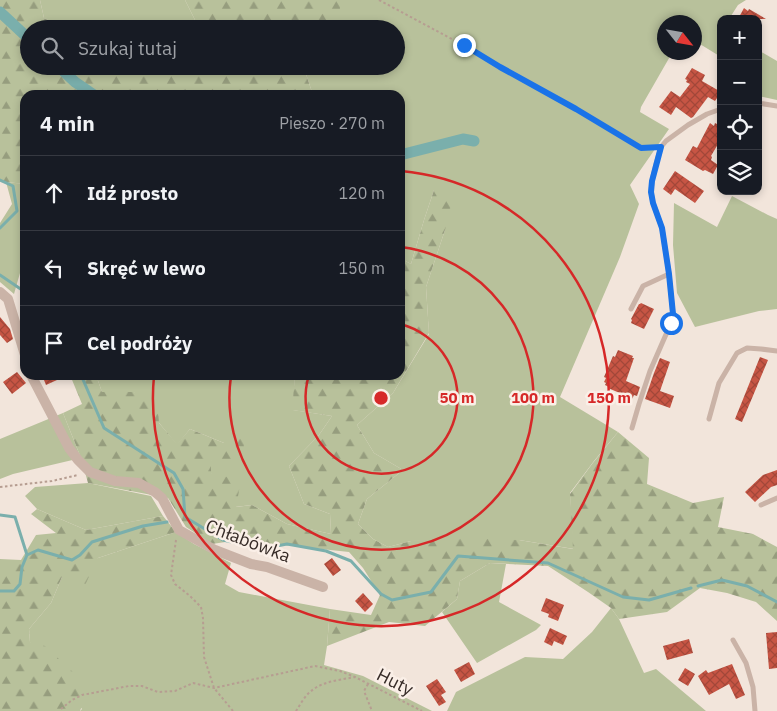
<!DOCTYPE html>
<html lang="pl">
<meta charset="utf-8">
<style>
body{margin:0;font-family:"IBM Plex Sans",sans-serif;background:#20242c;color:#f1f3f6}
.controls{position:absolute;right:15px;top:15px;display:grid;overflow:hidden;border-radius:10px;box-shadow:0 2px 8px #0003}
.controls button{width:45px;height:45px;display:grid;place-items:center;padding:0;border:0;border-bottom:1px solid #363941;background:#171b24;color:#f1f3f6;font:25px sans-serif}
.compass{position:absolute;left:657px;top:15px;width:45px;height:45px;border-radius:50%;background:#171b24;box-shadow:0 2px 8px #0003;rotate:121deg}
.stop{position:absolute;width:15px;height:15px;margin:-11px;border:4px solid #1a73e8;border-radius:50%;background:#fff}
.stop.end{background:#1a73e8;border-color:#fff;box-shadow:0 1px 5px #0008}
.list{margin:0;padding:0;list-style:none}
h2{display:flex;justify-content:space-between;align-items:center;height:65px;margin:0;padding:0 20px;font-size:21px}
h2 small{font-size:16px;font-weight:400;color:#9ea1a6}
.list li{display:grid;grid-template-columns:32px 1fr auto;gap:15px;align-items:center;box-sizing:border-box;height:75px;padding:0 20px;border-top:1px solid #363941}
.list b{display:block;font-size:19px;white-space:nowrap}
.list em{font-size:16px;font-style:normal;color:#9ea1a6}
.icon{flex:none;width:28px;height:28px;fill:none;stroke:currentColor;stroke-width:2;stroke-linecap:round;stroke-linejoin:round}
.map{position:relative;flex:none;width:777px;height:711px;overflow:hidden}
.search{position:absolute;background:#171b24;box-shadow:0 2px 8px #0003;left:20px;top:20px;width:385px;height:55px;display:flex;align-items:center;gap:12px;box-sizing:border-box;padding:0 18px;border-radius:28px;color:#9ea1a6;font-size:19px}
.panel{position:absolute;background:#171b24;box-shadow:0 2px 8px #0003;left:20px;top:90px;width:385px;height:290px;border-radius:15px}
.map>svg:first-child{display:block}
.grass{fill:#b8c19b}
.forest{fill:url(#forest-firs)}
.lines{fill:none;stroke-linecap:round;stroke-linejoin:round}
.stream{stroke:#7aafac;stroke-width:3}
.canal{stroke:#7aafac;stroke-width:11}
.building{fill:url(#building-cross-hatch)}
.path{stroke:#b69d91;stroke-width:2;stroke-dasharray:2.5 2.5;stroke-linecap:butt}
.lane{stroke:#cab3a7;stroke-width:5}
.street{stroke:#cab3a7;stroke-width:10}
.route{stroke:#1a73e8;stroke-width:6}
.ring{fill:none;stroke:#d62828;stroke-width:2.5}
.labels{text-anchor:middle;stroke-width:5;stroke-linejoin:round;paint-order:stroke}
.street-label{font-size:18px;fill:#362b27;stroke:#faefe7}
.centre{fill:#d62828;stroke:#faefe7;stroke-width:2.5}
.ring-label{font-size:15px;text-anchor:middle;font-weight:bold;fill:#d62828;stroke:#faefe7;stroke-width:5;stroke-linejoin:round;paint-order:stroke}
</style>
<div class="map">
<svg width="777" height="711" viewBox="0 0 777 711">
<defs>
<pattern id="forest-firs" width="22" height="20" patternUnits="userSpaceOnUse" patternTransform="scale(1.25)"><rect width="22" height="20" fill="#b8c19b"/><path d="M5 1l3.5 6h-7zM16 11l3.5 6h-7z" fill="#969d7e"/></pattern>
<pattern id="building-cross-hatch" width="8" height="8" patternUnits="userSpaceOnUse" patternTransform="scale(1.25)"><rect width="8" height="8" fill="#c75544"/><path d="M0 0l8 8M0 8l8-8" fill="none" stroke="#a24739"/></pattern>
</defs>
<rect width="100%" height="100%" fill="#f2e5db"/>
<path class="grass" d="M40 0H185L196 22 194 29H66L44 18Z
M340 0H746L738 5 729 19H721V57L695 41 694 22H664V52L672 53 641 107 640 112 669 129 630 185 639 204 620 257 560 397 618 432 594 461 570 493 574 549 519 540 411 541 388 547 373 539 358 524 367 499 403 470 374 453 357 425 393 393 429 334 426 287 445 230 434 190 424 220 411 264 400 258V95H313L306 74 316 66H396V29H340Z
M758 50 777 61V100L758 96Z
M126 66H186L185 68 136 74Z
M6 182 25 184V276L20 273 14 294 0 282V223L12 204Z
M732 196 768 215 777 219V309L759 311 695 327 677 293 673 245 674 203 717 227Z
M96 375H295L293 410 332 416 319 435 289 466 304 504 330 514 331 534 287 524 252 505 235 507 211 473V461L224 443 190 429 177 445 134 392H102Z
M63 413 81 458 13 474 0 479V439Z
M88 483 151 496 163 516 86 530 37 509 25 496 35 487Z
M176 532 194 544 231 563 225 584 239 592 330 609 327 646 324 665 363 676 432 711H80L82 709 30 642 29 629 51 603 62 577 98 558Z
M490 563 506 564 499 602 541 625 536 630 477 663 442 612 457 599 460 581Z
M611 608 619 619 644 673 656 669 706 711H447L456 692 525 657 563 659 592 632Z"/>
<path class="forest" d="M0 0H40L44 18 66 29H29V66H126L136 74 185 68 186 66H316L306 74 313 95H25V184L6 182 0 180Z
M185 0H340V29H194L196 22Z
M434 190 454 193 445 230 426 287 429 333 393 393 357 425 374 453 403 470 367 499 358 524 373 539 388 547 411 541 457 538 519 540 573 549 570 494 592 464 618 432 649 458 647 484 693 503 724 497 718 527 753 534 777 547V621L756 602 727 593 700 588 667 612 619 619 611 608 588 592 548 566 490 563 460 581 457 599 425 626 389 622 327 646 330 609 371 615 380 595 363 568 349 552 239 540 212 544 186 527 168 498 88 483 81 458 63 413 82 404 70 375H96L102 392H134L157 399 159 423 177 444 190 429 224 443 246 434 242 458 211 461V473L241 480 236 507 252 505 287 524 331 534 330 514 304 504 289 466 319 435 332 416 292 410 295 375H400V258L411 264 424 220Z
M37 509 86 530 163 516 176 532 98 558 85 585 62 577 51 603 29 629 30 642 45 646 75 674 88 691 80 711H0V559L21 560 36 535 56 533 31 514Z"/>
<g class="lines">
<path class="stream" d="M0 180 13 186 17 211 0 228
M0 275 25 292
M81 375 104 428 174 473 183 489 185 517 223 540 261 549 287 544 326 551 351 561 381 594 392 600 431 592 458 556 548 563 623 597 649 600 691 588
M0 515 15 517 27 555
M698 586 722 580 747 586 777 602
M0 591H14L20 584 22 567 27 555 38 550 72 560 80 555 92 542 143 526 167 522"/>
<path class="canal" d="M0 12 29 39
M58 66 75 82 94 95
M400 155 463 139 474 141"/>
</g>
<path class="building" d="M744 8 748 11 749 9 766 19H738Z
M692 68 705 75 702 81 721 92 715 101 708 97 693 117 691 118 676 107 671 115 659 107 671 91 680 97 690 84 686 82 687 80 685 79Z
M710 123 714 126 715 123 721 126V145L718 144 711 156 712 157 711 160 718 165 713 174 705 170 703 171 685 160 693 146 697 148Z
M675 171 704 191 695 203 675 189 671 195 663 189Z
M641 303 654 309 644 329 631 323 632 320 631 319 639 304H640Z
M0 317 10 329 13 339 7 343 0 335Z
M618 350 633 356 632 358H634L626 381 640 387 637 396 634 395 631 401 621 397 622 394 608 388 609 387 605 385 606 383 604 382 606 378 604 377 613 356 615 357Z
M760 357 768 360 742 422 735 419Z
M660 358 670 362 660 391 674 396 670 408 645 399 654 373Z
M17 372 26 383 12 394 3 382Z
M42 375H68L46 385Z
M777 470V485L771 487 755 502 745 492 763 475Z
M332 558 341 570 333 576 324 564Z
M363 593 373 604 365 612 355 601Z
M546 598 564 605 558 621 548 617 549 614 541 611Z
M550 628 567 636 563 645 554 641 552 646 544 642Z
M777 632V668L769 669 766 633Z
M689 639 693 653 667 660 663 646Z
M469 662 475 674 461 682 454 670Z
M732 664 745 695 736 699 729 684 709 695 698 676 706 670 708 673Z
M685 668 695 674 688 686 678 680Z
M437 679 446 692 441 695 446 702 439 706 426 686Z"/>
<g class="lines">
<path class="path" d="M379 0 463 45 500 67 534 86
M0 487 52 481 78 475
M176 540 171 575 175 584 190 596 201 607 203 618 204 657 214 688 233 711
M368 684 364 691 372 711
M61 709 72 700 82 695 129 686H142L158 692 175 691 193 683 214 688 315 666 340 671 355 677 422 711
M296 711C300 705 304 697 310 692 322 681 340 680 355 677"/>
<path class="lane" d="M540 89 576 109 641 148 661 147
M758 103 777 106
M631 309 643 286 669 274
M709 419 719 383 737 353 747 348 761 349 777 351
M632 428 639 404 650 371 671 323 673 314 669 274 662 228 653 203 651 192 652 181 656 164 661 147 666 141 688 125 707 114 721 109
M761 505 777 498
M733 640 746 663 753 687 755 711"/>
<path class="street" d="M0 292 8 299 25 355
M31 375 69 448 78 460 90 472 115 481 139 483 155 492 162 498 179 530 215 550 251 564 267 567 323 587"/>
</g>
<g class="lines">
<path class="route" d="M464 45 500 67 576 109 641 148 661 147 652 181 651 192 653 203 662 228 669 274 673 314 671 323"/>
</g>
<g class="ring">
<path d="M400 324A76 76 0 1 1 309 375"/>
<path d="M401 247A152 152 0 1 1 231 376"/>
<path d="M401 171A228 228 0 1 1 154 376"/>
</g>
<g class="labels">
<g class="street-label">
<text transform="translate(248 541) rotate(21)" y="6">Chłabówka</text>
<text transform="translate(395 682) rotate(27)" y="6">Huty</text>
</g>
</g>
<circle cx="381" cy="398" r="8" class="centre"/>
<g class="ring-label">
<text x="457" y="403">50 m</text>
<text x="533" y="403">100 m</text>
<text x="609" y="403">150 m</text>
</g>
</svg>
<div class="controls">
<button>+</button>
<button>−</button>
<button><svg class="icon" aria-label="locate" viewBox="0 0 24 24"><circle cx="12" cy="12" r="6"/><path d="M12 2v4M12 18v4M2 12h4M18 12h4"/></svg></button>
<button><svg class="icon" aria-label="layers" viewBox="0 0 24 24"><path d="M12 4l9 5-9 5-9-5zM3 14l9 5 9-5"/></svg></button>
</div>
<svg class="compass" viewBox="-18 -18 36 36"><path d="M0-13l5 13h-10z" fill="#e53935"/><path d="M0 13l5-13h-10z" fill="#9ea1a6"/></svg>
<div class="stop" style="left:671px;top:323px"></div>
<div class="stop end" style="left:464px;top:45px"></div>
<div class="search"><svg class="icon" aria-label="search" viewBox="0 0 24 24"><circle cx="10" cy="10" r="6"/><path d="M15 15l6 6"/></svg>Szukaj tutaj</div>
<section class="panel">
<h2>4 min<small>Pieszo · 270 m</small></h2>
<ul class="list">
<li><svg class="icon" aria-label="ahead" viewBox="0 0 24 24"><path d="M12 20V5M6 11l6-6 6 6"/></svg><div><b>Idź prosto</b></div><em>120 m</em></li>
<li><svg class="icon" aria-label="left" viewBox="0 0 24 24"><path d="M17 20v-9H6M10 6l-5 5 5 5"/></svg><div><b>Skręć w lewo</b></div><em>150 m</em></li>
<li><svg class="icon" aria-label="arrive" viewBox="0 0 24 24"><path d="M6 21V4h12l-3 4 3 4H6"/></svg><div><b>Cel podróży</b></div></li>
</ul>
</section>
</div>
